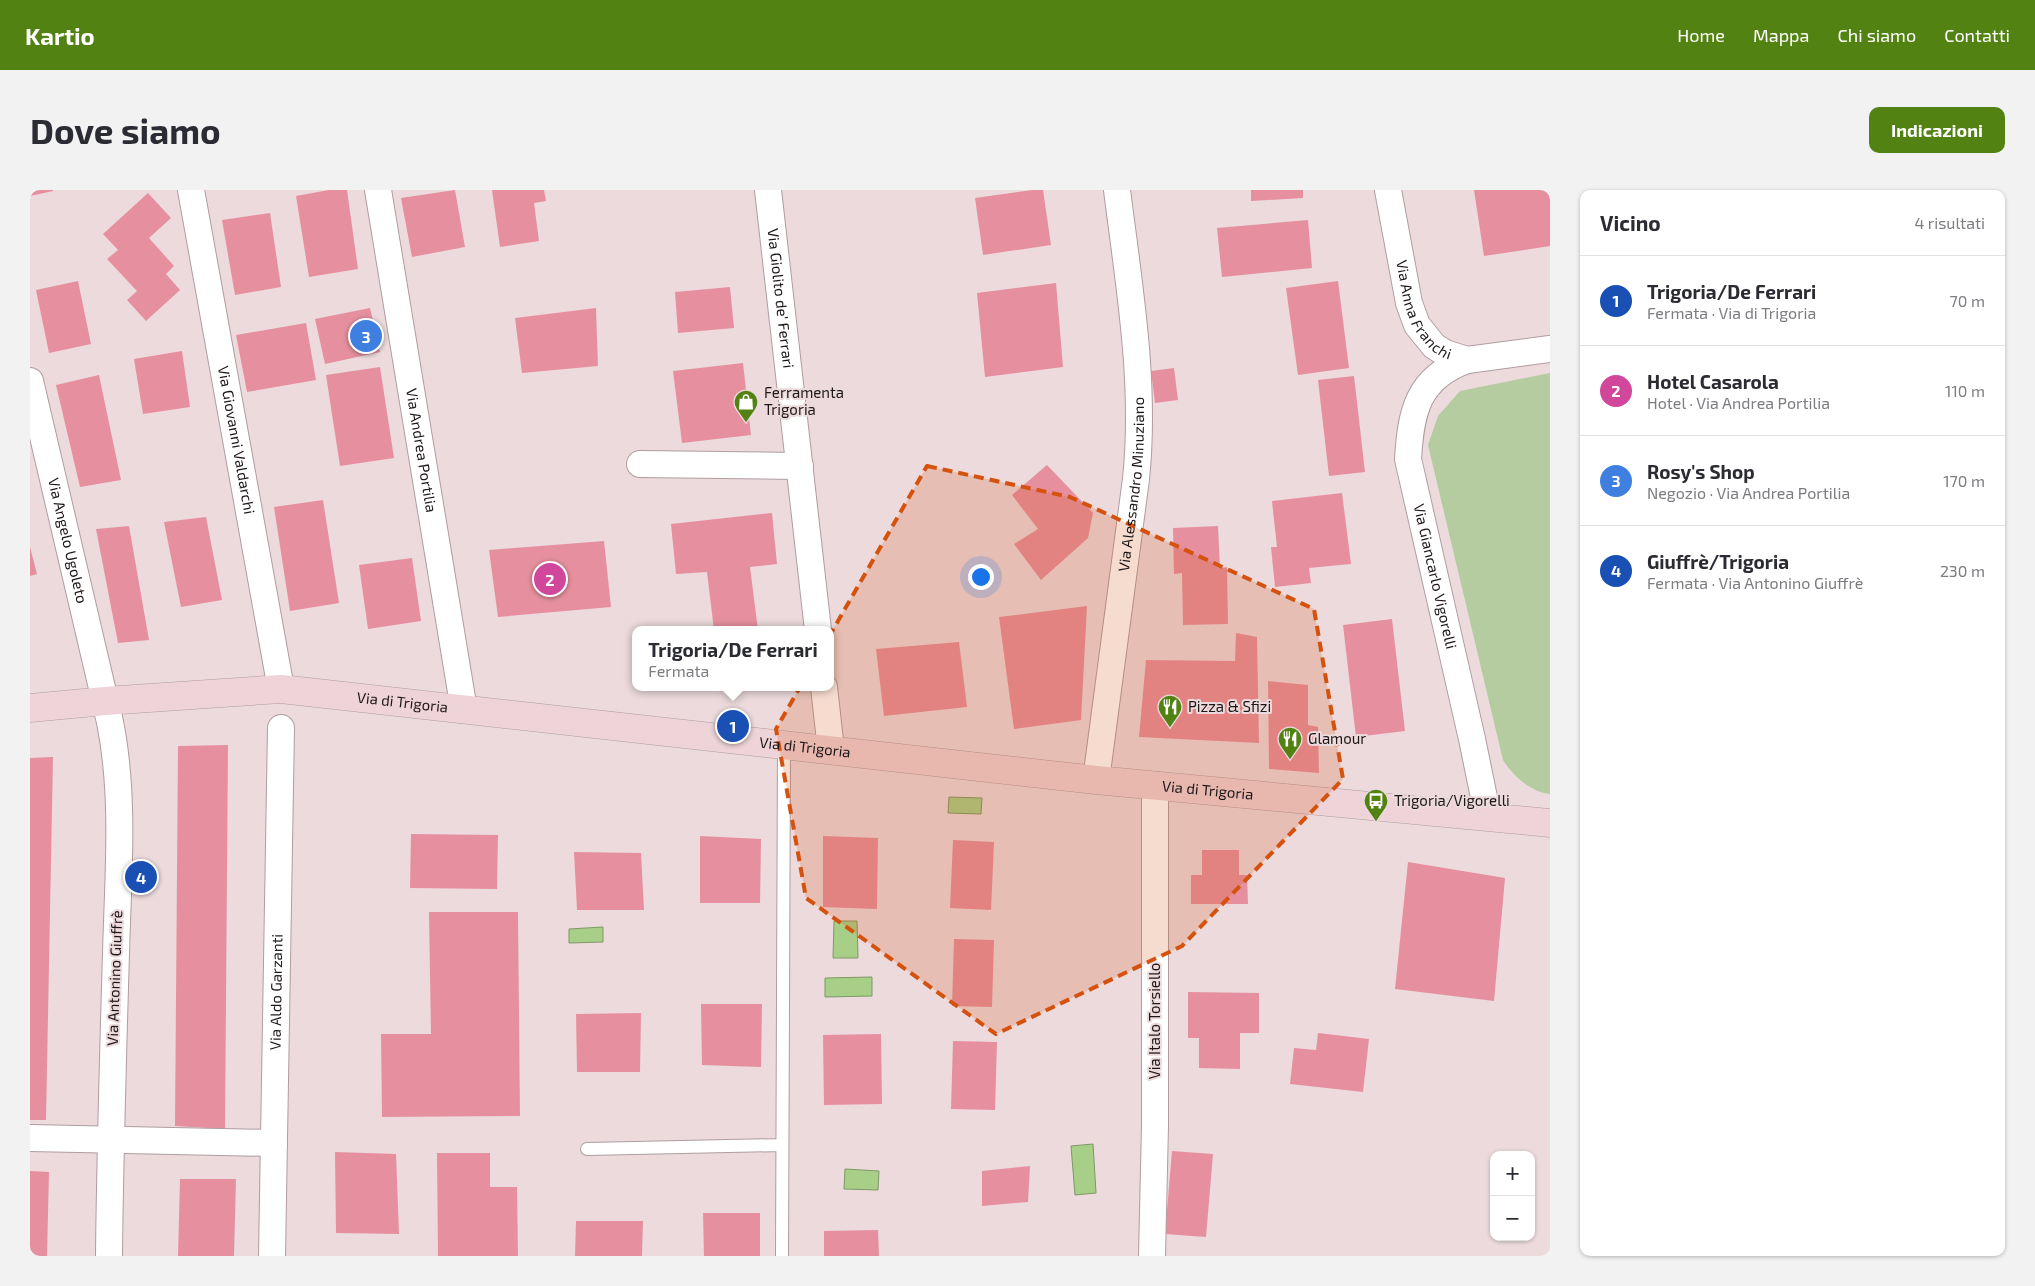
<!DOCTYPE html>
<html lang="it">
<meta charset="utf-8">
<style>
body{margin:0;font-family:"Exo 2",sans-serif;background:#f2f2f3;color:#2b2b33}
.controls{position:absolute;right:15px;bottom:15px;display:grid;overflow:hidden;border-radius:10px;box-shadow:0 1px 4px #0004}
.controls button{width:45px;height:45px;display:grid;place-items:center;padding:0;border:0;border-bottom:1px solid #e1e1e2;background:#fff;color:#2b2b33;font:25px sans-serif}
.you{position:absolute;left:950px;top:386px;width:18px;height:18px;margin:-12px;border:4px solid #fff;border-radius:50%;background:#1a73e8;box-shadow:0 0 0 8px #1a73e833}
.badge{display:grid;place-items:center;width:32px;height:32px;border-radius:50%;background:#528212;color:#fff;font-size:16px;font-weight:700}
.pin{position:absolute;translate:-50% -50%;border:2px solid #fff;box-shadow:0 1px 5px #0006}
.popup{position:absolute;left:602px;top:436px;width:202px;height:65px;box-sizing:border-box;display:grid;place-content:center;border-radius:10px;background:#fff;filter:drop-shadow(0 1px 4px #0005);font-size:16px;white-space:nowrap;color:#7c7c81}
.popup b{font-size:19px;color:#2b2b33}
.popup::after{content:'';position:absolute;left:50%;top:100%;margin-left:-10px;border:10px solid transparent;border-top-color:#fff}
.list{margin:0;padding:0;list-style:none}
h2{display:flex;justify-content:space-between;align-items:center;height:65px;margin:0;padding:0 20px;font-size:21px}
h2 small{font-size:16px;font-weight:400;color:#7c7c81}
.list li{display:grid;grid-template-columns:32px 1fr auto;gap:15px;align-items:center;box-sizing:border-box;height:90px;padding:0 20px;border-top:1px solid #e1e1e2}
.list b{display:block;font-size:19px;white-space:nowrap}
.list p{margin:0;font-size:16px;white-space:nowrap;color:#7c7c81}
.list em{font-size:16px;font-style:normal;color:#7c7c81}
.map{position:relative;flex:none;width:1520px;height:1066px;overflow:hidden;border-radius:10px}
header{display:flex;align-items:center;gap:30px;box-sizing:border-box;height:70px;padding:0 25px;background:#528212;color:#fff}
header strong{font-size:24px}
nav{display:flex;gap:28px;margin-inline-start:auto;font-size:18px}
.intro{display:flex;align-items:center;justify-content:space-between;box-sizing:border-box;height:120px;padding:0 30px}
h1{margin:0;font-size:35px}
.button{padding:12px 22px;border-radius:10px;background:#528212;color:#fff;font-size:18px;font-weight:700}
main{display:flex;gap:30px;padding:0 30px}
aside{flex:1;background:#fff;border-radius:10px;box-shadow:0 1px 4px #0004}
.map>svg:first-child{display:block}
.green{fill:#b4cca0}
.water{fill:#a8cf87;stroke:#7e9866}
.building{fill:#e6909f}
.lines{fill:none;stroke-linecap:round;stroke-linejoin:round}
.lane-casing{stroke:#af9da0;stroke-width:14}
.street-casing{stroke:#af9da0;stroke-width:28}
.secondary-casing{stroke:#af9da0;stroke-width:29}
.lane{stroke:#fff;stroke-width:12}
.street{stroke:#fff;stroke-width:26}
.secondary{stroke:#eed3d8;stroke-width:28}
.marked{fill:#d4520d;fill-opacity:0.2;stroke:#d4520d;stroke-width:4;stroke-dasharray:10 6;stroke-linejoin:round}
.labels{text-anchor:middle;stroke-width:4;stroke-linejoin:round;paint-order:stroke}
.street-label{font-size:15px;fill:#1d1718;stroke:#ecdadc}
.poi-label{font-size:15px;fill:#1d1718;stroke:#ecdadc;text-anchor:start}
</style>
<header>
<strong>Kartio</strong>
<nav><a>Home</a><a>Mappa</a><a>Chi siamo</a><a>Contatti</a></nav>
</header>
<div class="intro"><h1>Dove siamo</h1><a class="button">Indicazioni</a></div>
<main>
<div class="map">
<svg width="1520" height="1066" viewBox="0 0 1520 1066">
<rect width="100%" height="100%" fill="#ecdadc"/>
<path class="green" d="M1520 183V604C1501 602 1483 586 1473 570L1398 255 1408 226 1430 201Z"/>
<path class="water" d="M919 607 952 608 951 624 918 623Z
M804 731H827L828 768H803Z
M573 737V752L539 753V739Z
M842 787V806L795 807V788Z
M1063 954 1066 1003 1045 1005 1041 956Z
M815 979 849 981 848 1000 814 999Z"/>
<path class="building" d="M0 0H23V1L0 6Z
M299 0H317L328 79 279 87 266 6Z
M425 0 435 57 382 67 371 8Z
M462 0H514L516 11 504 13 509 51 470 57Z
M1002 0H1013L1021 55 953 65 945 8Z
M1221 0H1273V8L1221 11Z
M1444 0H1520V56L1454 66Z
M118 3 141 28 119 48 144 76 136 84 150 100 116 131 97 110 107 101 77 69 88 60 73 44Z
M240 23 251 97 205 105 192 30Z
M1278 30 1282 78 1192 87 1187 38Z
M48 91 61 154 19 163 6 100Z
M1308 91 1319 178 1268 185 1256 98Z
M1026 93 1033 177 955 187 947 103Z
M700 97 704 138 648 143 645 102Z
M340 118 350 162 295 174 285 129Z
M566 118 568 176 492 183 485 128Z
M276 133 286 190 217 202 206 145Z
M152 161 160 217 113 224 104 169Z
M713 173 721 245 652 253 643 181Z
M350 177 364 268 310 276 296 185Z
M1144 178 1148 210 1125 213 1121 181Z
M69 185 91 290 50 297 26 195Z
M1324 186 1335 282 1299 286 1288 190Z
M1017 275 1063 323 1058 348 1011 390 984 354 1008 339 982 305Z
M1312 303 1321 374 1279 378 1281 393 1245 397 1241 357H1247L1242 311Z
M293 310 309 413 260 421 244 317Z
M742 323 747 374 720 377 728 440H684L677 382 646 384 641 334Z
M176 327 192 410 151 417 134 332Z
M99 336 119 450 88 453 66 339Z
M1188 336 1190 378 1197 377 1198 434 1153 435 1152 383 1144 384 1143 338Z
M574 351 581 417 468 427 459 360Z
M0 357 7 384 0 386Z
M382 368 391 431 338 439 329 375Z
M1057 416 1051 530 984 539 969 427Z
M1362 429 1375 541 1326 547 1313 435Z
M1206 443 1227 447 1229 553 1109 547 1116 470 1205 471Z
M929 452 937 517 854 526 846 459Z
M1238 491 1278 495V535L1288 537 1289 583 1239 579Z
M198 555 195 939 145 936 148 556Z
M23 567 16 930H0V568Z
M381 644 468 645 467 699 380 698Z
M670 646 731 649 730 713H670Z
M793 646 848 648 847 719 793 717Z
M923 650 964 652 961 720 920 718Z
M1172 660H1209V685H1217L1218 714H1161V685H1172Z
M544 662 611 663 614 720H547Z
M1378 672 1475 688 1464 811 1365 799Z
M399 722H488L490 926 352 927 351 844H401Z
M924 749 964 750 962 817 922 816Z
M1158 802 1229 803V843H1210V879L1169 878V848H1158Z
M671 814H732L731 877 672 875Z
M611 823 610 882H547L546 824Z
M1288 843 1339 849 1333 902 1260 894 1264 858 1286 860Z
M851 844 852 914 794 915 793 845Z
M923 851 967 852 965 920 921 919Z
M1142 961 1183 964 1176 1047 1135 1044Z
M305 962 366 964 369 1044 306 1043Z
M407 963H460V997H487L488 1066H408Z
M1000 976 998 1012 952 1016V981Z
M0 981 19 982 17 1066H0Z
M150 989H206L204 1066H148Z
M673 1023H730V1066H674Z
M546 1031H613L612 1066H545Z
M848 1040 849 1066H794V1041Z"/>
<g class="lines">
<defs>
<path id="lane" d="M557 959 752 955
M752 1066 754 555"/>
<g id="street">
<path id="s1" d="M161 0 251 499"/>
<path id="s2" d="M348 0 434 520"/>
<path id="s3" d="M738 0 788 440"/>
<path id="s4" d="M1358 0 1379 113 1387 135 1404 156 1415 163 1437 170 1520 159"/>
<path id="s5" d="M1437 170C1387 188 1381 222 1378 269L1442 549 1458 627"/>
<path id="s6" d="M0 191 80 532C95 607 88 686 86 763 83 864 80 965 79 1066"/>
<path d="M610 274 770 276"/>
<path d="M794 497 801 560"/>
<path id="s7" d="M1066 590 1106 289C1116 192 1099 96 1087 0"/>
<path d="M0 948 244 953"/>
<path id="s8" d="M242 1066 251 538"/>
<path d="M1122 1066 1125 935V595"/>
</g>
<g id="secondary">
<path id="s9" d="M0 518 75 511 251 499 1066 590 1520 633"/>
</g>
</defs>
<use href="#lane" class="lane-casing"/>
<use href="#street" class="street-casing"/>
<use href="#secondary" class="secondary-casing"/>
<use href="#lane" class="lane"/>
<use href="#street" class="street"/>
<use href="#secondary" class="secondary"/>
</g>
<path class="marked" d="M897 276 1040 307 1284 419 1313 589 1152 756 966 844 776 708 746 539Z"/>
<defs>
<symbol id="shop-pin" viewBox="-11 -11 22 30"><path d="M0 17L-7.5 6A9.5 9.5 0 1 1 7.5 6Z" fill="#528212" stroke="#ecdadc"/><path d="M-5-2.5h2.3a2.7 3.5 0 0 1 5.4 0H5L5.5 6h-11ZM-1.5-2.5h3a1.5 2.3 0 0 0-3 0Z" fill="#fff"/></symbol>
<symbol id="restaurant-pin" viewBox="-11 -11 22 30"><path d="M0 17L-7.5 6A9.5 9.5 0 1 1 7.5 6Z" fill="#528212" stroke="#ecdadc"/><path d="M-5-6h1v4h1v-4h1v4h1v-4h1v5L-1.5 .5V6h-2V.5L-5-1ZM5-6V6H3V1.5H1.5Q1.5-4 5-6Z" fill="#fff"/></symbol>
<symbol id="bus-pin" viewBox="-11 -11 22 30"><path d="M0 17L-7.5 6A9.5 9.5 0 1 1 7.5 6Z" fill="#528212" stroke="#ecdadc"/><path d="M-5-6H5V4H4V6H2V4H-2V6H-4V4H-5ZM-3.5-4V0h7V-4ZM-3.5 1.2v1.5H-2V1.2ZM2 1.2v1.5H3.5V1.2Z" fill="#fff"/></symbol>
</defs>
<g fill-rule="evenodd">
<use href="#shop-pin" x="702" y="198" width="28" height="38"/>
<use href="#restaurant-pin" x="1126" y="503" width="28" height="38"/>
<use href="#restaurant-pin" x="1246" y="535" width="28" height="38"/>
<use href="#bus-pin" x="1332" y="597" width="28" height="38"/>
</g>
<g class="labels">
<g class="street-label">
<text dy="5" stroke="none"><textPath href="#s3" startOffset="109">Via Giolito de' Ferrari</textPath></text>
<text dy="5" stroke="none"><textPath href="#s4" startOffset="128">Via Anna Franchi</textPath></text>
<text dy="5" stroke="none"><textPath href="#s1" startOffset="254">Via Giovanni Valdarchi</textPath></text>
<text dy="5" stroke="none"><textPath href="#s2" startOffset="264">Via Andrea Portilia</textPath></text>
<text dy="5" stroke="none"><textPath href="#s7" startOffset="298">Via Alessandro Minuziano</textPath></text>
<text dy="5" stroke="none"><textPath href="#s6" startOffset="164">Via Angelo Ugoleto</textPath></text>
<text dy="5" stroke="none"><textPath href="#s5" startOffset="245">Via Giancarlo Vigorelli</textPath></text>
<text dy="5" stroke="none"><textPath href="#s9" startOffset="374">Via di Trigoria</textPath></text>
<text dy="5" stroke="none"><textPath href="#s9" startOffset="779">Via di Trigoria</textPath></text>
<text dy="5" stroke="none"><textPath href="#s9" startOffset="1184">Via di Trigoria</textPath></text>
<text transform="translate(85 788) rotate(-88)" y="5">Via Antonino Giuffrè</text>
<text dy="5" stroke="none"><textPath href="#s8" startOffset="264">Via Aldo Garzanti</textPath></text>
<text transform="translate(1125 831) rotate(-90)" y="5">Via Italo Torsiello</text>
</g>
<g class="poi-label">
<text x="734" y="208">Ferramenta<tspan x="734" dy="17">Trigoria</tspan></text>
<text x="1158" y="522">Pizza &amp; Sfizi</text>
<text x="1278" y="554">Glamour</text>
<text x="1364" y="616">Trigoria/Vigorelli</text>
</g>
</g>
</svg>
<div class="controls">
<button>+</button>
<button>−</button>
</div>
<div class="you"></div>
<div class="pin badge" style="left:703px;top:536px;background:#1a4fb4">1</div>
<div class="popup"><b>Trigoria/De Ferrari</b>Fermata</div>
<div class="pin badge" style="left:520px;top:389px;background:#d1479c">2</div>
<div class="pin badge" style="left:336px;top:146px;background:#3f7fe0">3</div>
<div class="pin badge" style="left:111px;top:687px;background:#1a4fb4">4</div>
</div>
<aside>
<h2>Vicino<small>4 risultati</small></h2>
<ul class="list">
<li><span class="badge" style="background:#1a4fb4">1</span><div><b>Trigoria/De Ferrari</b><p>Fermata · Via di Trigoria</p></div><em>70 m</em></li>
<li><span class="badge" style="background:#d1479c">2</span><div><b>Hotel Casarola</b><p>Hotel · Via Andrea Portilia</p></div><em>110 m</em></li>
<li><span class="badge" style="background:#3f7fe0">3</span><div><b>Rosy's Shop</b><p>Negozio · Via Andrea Portilia</p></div><em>170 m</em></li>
<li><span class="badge" style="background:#1a4fb4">4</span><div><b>Giuffrè/Trigoria</b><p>Fermata · Via Antonino Giuffrè</p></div><em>230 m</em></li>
</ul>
</aside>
</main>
